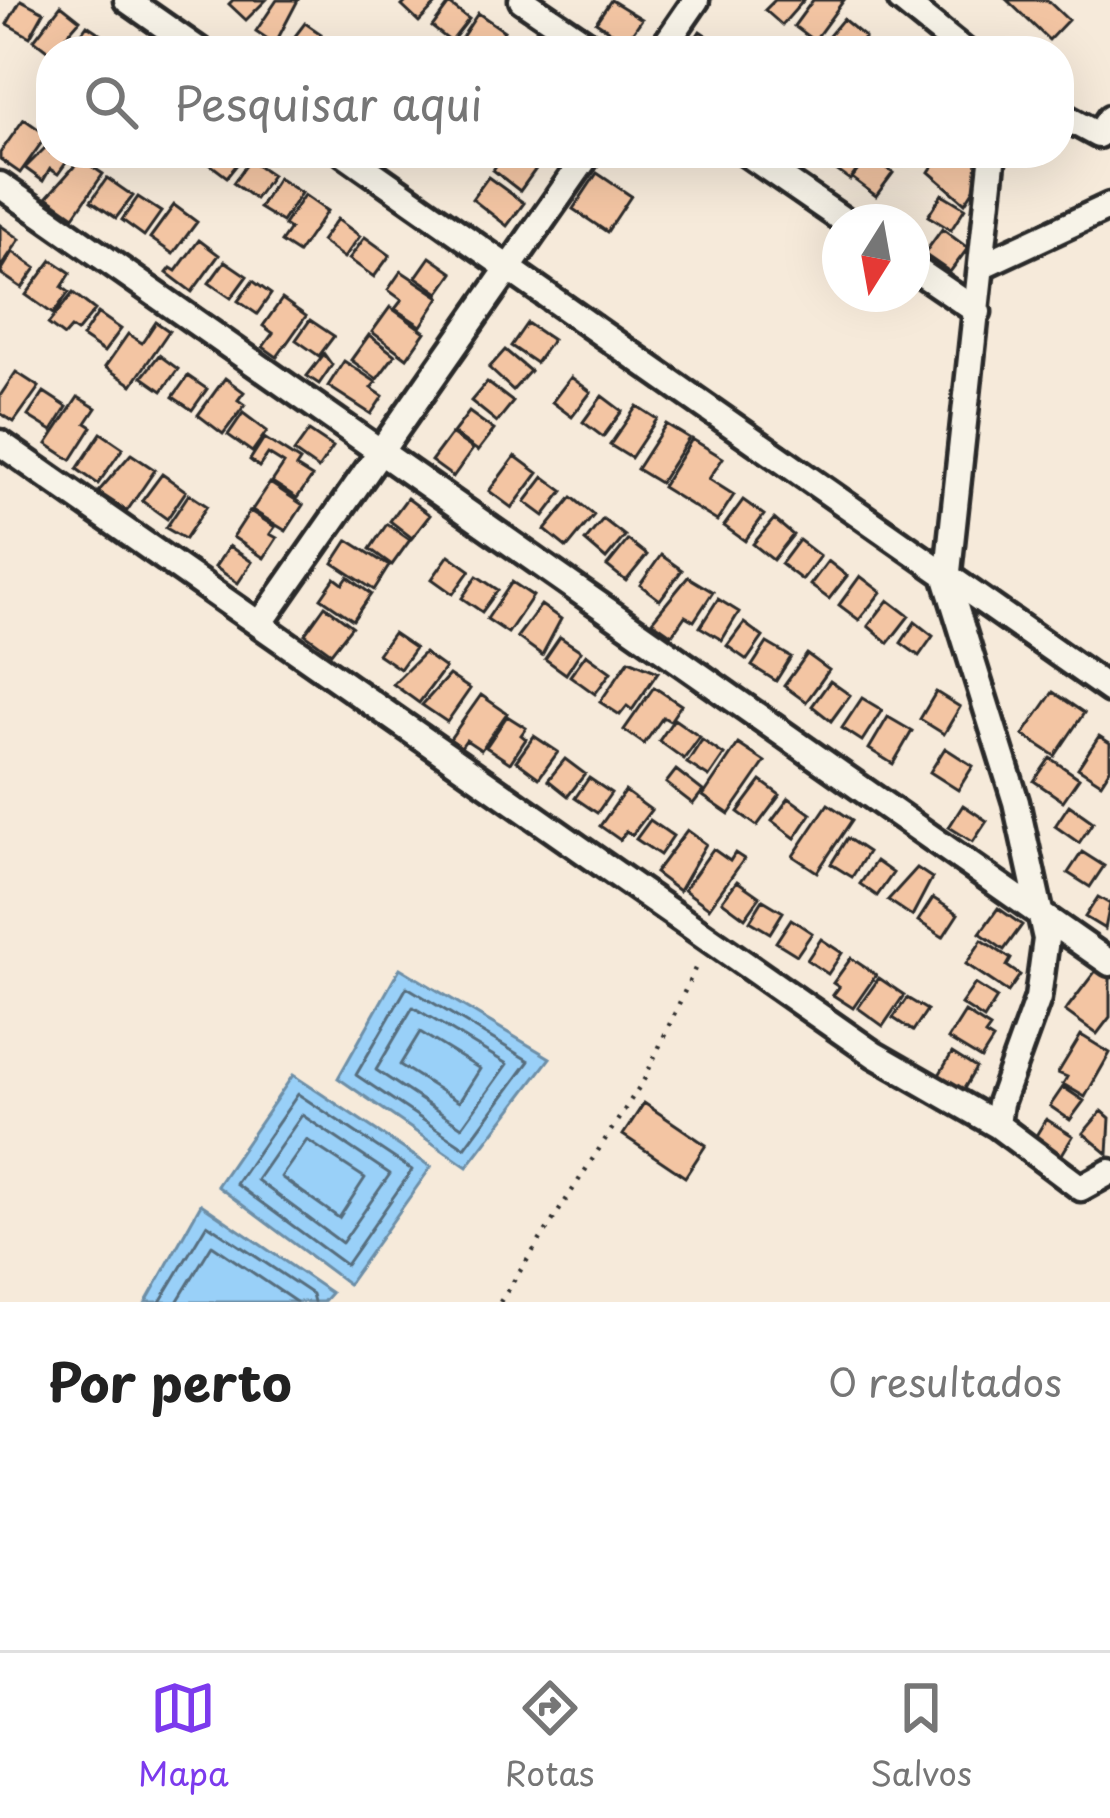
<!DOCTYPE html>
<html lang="pt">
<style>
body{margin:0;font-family:"Playpen Sans",sans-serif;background:#f6f6f6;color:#222}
.compass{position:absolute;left:822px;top:204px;width:108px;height:108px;border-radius:50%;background:#fff;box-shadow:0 12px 48px #0002;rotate:191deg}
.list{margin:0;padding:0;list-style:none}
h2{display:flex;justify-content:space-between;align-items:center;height:156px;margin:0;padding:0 48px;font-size:51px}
h2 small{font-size:39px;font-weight:400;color:#767676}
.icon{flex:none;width:66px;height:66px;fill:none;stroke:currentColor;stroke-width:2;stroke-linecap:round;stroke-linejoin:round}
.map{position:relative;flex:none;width:1110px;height:1302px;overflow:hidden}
.search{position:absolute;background:#fff;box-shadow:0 12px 48px #0002;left:36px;right:36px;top:36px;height:132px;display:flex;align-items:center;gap:30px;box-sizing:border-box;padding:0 42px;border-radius:48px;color:#767676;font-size:45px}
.sheet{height:348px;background:#fff}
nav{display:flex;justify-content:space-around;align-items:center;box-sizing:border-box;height:168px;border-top:3px solid #e0e0e0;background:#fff;font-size:33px;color:#767676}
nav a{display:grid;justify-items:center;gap:6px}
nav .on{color:#7c3aed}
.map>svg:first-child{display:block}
.water{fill:#99d0f8;stroke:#6d8ea6;stroke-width:3}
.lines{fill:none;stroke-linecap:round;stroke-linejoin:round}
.shore{stroke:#576d7d;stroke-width:3}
.building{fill:#f3c5a3;stroke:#2b2b2b;stroke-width:3}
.minor-casing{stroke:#2b2b2b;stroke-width:33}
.path{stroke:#2b2b2b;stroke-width:4.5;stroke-dasharray:3 9;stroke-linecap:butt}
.minor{stroke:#f7f3e8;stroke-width:24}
</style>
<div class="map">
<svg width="1110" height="1302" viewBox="0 0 1110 1302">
<rect width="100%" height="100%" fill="#f6eada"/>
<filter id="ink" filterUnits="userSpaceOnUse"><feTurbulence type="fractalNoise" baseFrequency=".00833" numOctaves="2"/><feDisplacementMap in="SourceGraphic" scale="24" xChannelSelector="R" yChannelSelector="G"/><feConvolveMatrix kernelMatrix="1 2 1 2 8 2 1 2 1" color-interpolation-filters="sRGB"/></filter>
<g filter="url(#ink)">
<path class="water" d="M400 968 550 1058 467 1167 338 1078Z
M293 1075 431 1167 348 1284 217 1186Z
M201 1204 331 1293 323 1302H146Z"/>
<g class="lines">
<path class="shore" d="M407 987 529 1061 465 1148 356 1075Z
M413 1007 507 1064 462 1127 376 1070Z
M420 1032 480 1069 459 1102 400 1065Z
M298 1094 412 1170 346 1265 236 1184Z
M302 1115 390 1174 342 1243 257 1180Z
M307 1140 365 1178 339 1218 281 1177Z
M160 1302 207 1224 312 1294 314 1302
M177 1302 212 1245 296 1302"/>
</g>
<path class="building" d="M21 0 44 12 30 37 7 24Z
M233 0H266L246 20 229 4Z
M277 0H298L275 44 256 31Z
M408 0H438L439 1 419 22 402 6Z
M611 0 642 19 626 42 596 22Z
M775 0H804L782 25 765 10Z
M813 0H844L814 41 794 26Z
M1007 0H1047L1068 20 1049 40Z
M449 4 469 19 451 42 432 27Z
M61 5 80 20 51 53 34 40Z
M478 13 504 31 491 51H453Z
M843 19 865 37 853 51H832L823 43Z
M305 23 321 34 309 51H299L289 44Z
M87 25 111 41 104 51H69Z
M700 31 726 49 724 51H687Z
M24 119 47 135 20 173 0 159V153Z
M51 142V153H73L58 174 50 169 43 181 25 168Z
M215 153H238L243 157 227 177 207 162Z
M505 153H520L538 166 520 191 493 170Z
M832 153H869L850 180 825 162Z
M941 153H962L987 169 965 203 929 172Z
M869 155 893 173 876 196 852 178Z
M81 159 103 174 74 216 47 197Z
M250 160 272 175 255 199 233 183Z
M597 173 631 196 607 232 573 209Z
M488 177 524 203 507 226 472 199Z
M107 178 133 196 116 218 91 201Z
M278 178 301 193 282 222 259 208Z
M942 194 965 208 951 230 928 216Z
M304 195 327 211 298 253 281 242 290 229 284 225Z
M138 197 161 212 144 236 122 220Z
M174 205 197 222 173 254 150 238Z
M337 219 360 236 344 258 321 241Z
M0 225 20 239 0 268Z
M942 229 968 248 950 272 924 254Z
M365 237 390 255 374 277 349 259Z
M199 240 219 255 192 292 167 273 171 268 176 271Z
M13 252 36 268 22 288 0 273Z
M430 257 453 273 439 293 416 277Z
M52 260 71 273 62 287 69 292 53 314 26 295Z
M225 261 247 276 231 298 209 283Z
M401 271 440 297 421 326 395 309 402 300 388 290Z
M253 281 271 294 257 314 238 301Z
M73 293 95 310 77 332 71 328 64 336 48 324Z
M282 299 306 316 277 357 263 347 273 333 263 326Z
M390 307 425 332 407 358 372 332Z
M98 313 121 329 104 352 82 337Z
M310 320 334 336 319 356 296 340Z
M156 322 169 331 132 385 105 367 128 334 142 343Z
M527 323 552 340 536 363 511 346Z
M369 335 395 355 377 379 351 360Z
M505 350 530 371 513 390 489 368Z
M324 354 332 365 319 384 307 376Z
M159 355 178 369 162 391 142 377Z
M344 361 376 382 371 388 383 396 371 414 328 386Z
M16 372 39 387 14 422 0 413V396Z
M188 376 207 389 192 410 173 397Z
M571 377 591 392 572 417 552 402Z
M225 378 244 392 238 400 245 405 223 434 198 415Z
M487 382 513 402 497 422 471 401Z
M44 392 67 407 52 431 28 416Z
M602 396 622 411 603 437 583 422Z
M78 397 96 408 86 423 92 427 71 460 47 444Z
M637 406 657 419 631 458 610 445Z
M469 412 494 430 478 451 453 433Z
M243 413 267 431 252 452 228 435Z
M666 424 689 438 660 483 637 469Z
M309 431 333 447 318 469 294 452Z
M101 433 123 448 98 484 77 469Z
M451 434 473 449 453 477 431 461Z
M264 438 300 461 296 467 312 477 297 498 272 482 284 464 268 454 259 467 250 460Z
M692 439 723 458 709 479 734 495 717 521 662 487Z
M131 454 155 470 127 511 98 492Z
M515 456 538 473 512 508 489 491Z
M162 474 186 491 167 519 142 501Z
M544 477 563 491 544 516 525 502Z
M270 483 303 505 286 531 252 510Z
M189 494 207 506 185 539 166 528Z
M572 497 594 515 567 548 545 530Z
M407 498 430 515 412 538 390 521Z
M743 500 764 515 745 541 724 526Z
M250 511 275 527 270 534 277 538 264 558 233 537Z
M603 519 625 536 606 559 585 541Z
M774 519 793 535 773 560 753 544Z
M387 524 410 540 392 565 370 549Z
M348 540 389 566 374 590 333 563Z
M628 540 647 555 626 581 607 566Z
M799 540 820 556 802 580 781 564Z
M229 546 252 562 238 583 215 567Z
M449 555 470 570 453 594 432 579Z
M661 555 682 570 660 600 640 585Z
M828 561 847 576 829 599 810 585Z
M477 576 498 590 482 612 462 598Z
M860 576 881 592 859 620 839 605Z
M348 577 371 594 353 620 321 598 335 578 343 584Z
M688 577 713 592 694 621 685 616 672 635 652 621Z
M512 582 533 596 508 633 487 619Z
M718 599 739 612 722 640 700 627Z
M888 600 909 616 888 643 868 626Z
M541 605 561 619 542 655 517 637Z
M325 606 352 626 331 653 305 634Z
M915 622 933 636 919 656 901 643Z
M744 623 763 637 747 660 727 646Z
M393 633 415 648 400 669 378 654Z
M560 637 581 651 566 674 545 659Z
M767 643 791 657 776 681 752 666Z
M424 653 445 668 419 703 393 684Z
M586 654 611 672 595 694 570 676Z
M807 654 829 670 806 702 784 686Z
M629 660 658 672 632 710 627 706 620 715 600 702Z
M449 675 470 689 447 722 422 705Z
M830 681 850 695 831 721 812 706Z
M654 687 681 705 670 721 663 717 644 744 624 730Z
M936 692 960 707 944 734 920 719Z
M1053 692 1084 713 1055 756 1023 735Z
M481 695 507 713 481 750 466 740 461 747 450 739Z
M862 698 882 710 862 741 842 728Z
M507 716 526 728 521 735 526 739 510 763 486 747Z
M888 717 912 731 893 764 869 749Z
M674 719 700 737 684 759 659 741Z
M534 736 558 752 539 778 516 761Z
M1099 736 1110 743V769L1101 783 1078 768Z
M702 740 724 755 709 777 687 763Z
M738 744 765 762 729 814 703 796Z
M945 748 973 766 958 790 930 772Z
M1050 758 1079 778 1063 801 1034 781Z
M565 759 585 774 568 796 548 780Z
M676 770 703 791 693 804 666 783Z
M589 778 611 793 597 813 575 798Z
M761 781 780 795 757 826 738 812Z
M625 791 651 810 632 835 626 831 620 840 600 826Z
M789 798 811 814 795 838 772 821Z
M828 804 852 820 817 872 793 856Z
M963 805 987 821 973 842 949 827Z
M1069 805 1093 822 1079 843 1055 826Z
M650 820 673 836 660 855 636 839Z
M687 830 706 844 679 891 655 873Z
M847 838 868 852 852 877 831 864Z
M713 849 730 861 735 853 744 859 709 908 684 890Z
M1082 852 1104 866 1090 887 1068 873Z
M876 861 893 873 877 896 860 884Z
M917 868 932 878 912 916 888 900Z
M737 881 760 897 745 918 722 901Z
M1098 897 1110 904 1105 929 1085 917Z
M933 898 958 914 943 937 918 921Z
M763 900 783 912 770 933 750 921Z
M998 908 1022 925 1004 950 980 933Z
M791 919 812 933 797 955 776 942Z
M821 939 842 953 828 974 807 960Z
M982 940 1011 959 1007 966 1020 975 1008 992 966 964Z
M851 958 876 975 853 1008 833 995 839 987 833 983Z
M1097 969 1110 978V1017L1097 1034 1065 1011Z
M879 978 904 995 883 1026 858 1008Z
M975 984 997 998 984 1019 961 1004Z
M907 998 927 1010 913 1031 893 1018Z
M965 1012 990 1028 985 1035 993 1040 981 1059 948 1039Z
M1081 1035 1110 1053 1085 1097 1063 1084 1067 1077 1058 1073Z
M952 1053 976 1068 962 1092 939 1075Z
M1063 1087 1084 1101 1070 1120 1050 1106Z
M644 1103 706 1145 685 1177 623 1135Z
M1102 1111 1110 1118 1108 1154 1083 1133Z
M1046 1119 1073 1136 1061 1156 1034 1139Z"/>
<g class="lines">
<defs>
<path id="minor" d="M127 0 200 51
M522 0 597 51
M901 0 964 51
M661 51 696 0
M1059 114 1098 135 1110 118
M344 153 1110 690
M746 153 846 222
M993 153 947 581 1016 802 1046 939 1038 998 1000 1103 997 1125
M0 185 1110 963
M985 264 1110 206
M912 267 978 312
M0 443 875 1055 997 1125 1081 1188 1110 1172
M260 624 589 153"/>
</defs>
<use href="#minor" class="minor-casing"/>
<path class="path" d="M500 1302 645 1078 698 962"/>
<use href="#minor" class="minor"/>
</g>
</g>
</svg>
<svg class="compass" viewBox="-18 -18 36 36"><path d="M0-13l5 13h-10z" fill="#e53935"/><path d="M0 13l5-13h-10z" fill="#767676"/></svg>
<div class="search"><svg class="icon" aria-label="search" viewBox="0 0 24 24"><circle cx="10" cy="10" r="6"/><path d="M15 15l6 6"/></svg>Pesquisar aqui</div>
</div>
<section class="sheet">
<h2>Por perto<small>0 resultados</small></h2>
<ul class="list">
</ul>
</section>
<nav>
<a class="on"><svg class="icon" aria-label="map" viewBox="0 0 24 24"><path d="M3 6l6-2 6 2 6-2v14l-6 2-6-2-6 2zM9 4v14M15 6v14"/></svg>Mapa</a>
<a><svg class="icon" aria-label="directions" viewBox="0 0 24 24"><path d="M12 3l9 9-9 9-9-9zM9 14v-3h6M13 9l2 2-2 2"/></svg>Rotas</a>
<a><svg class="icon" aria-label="saved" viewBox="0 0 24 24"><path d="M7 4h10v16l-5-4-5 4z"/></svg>Salvos</a>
</nav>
